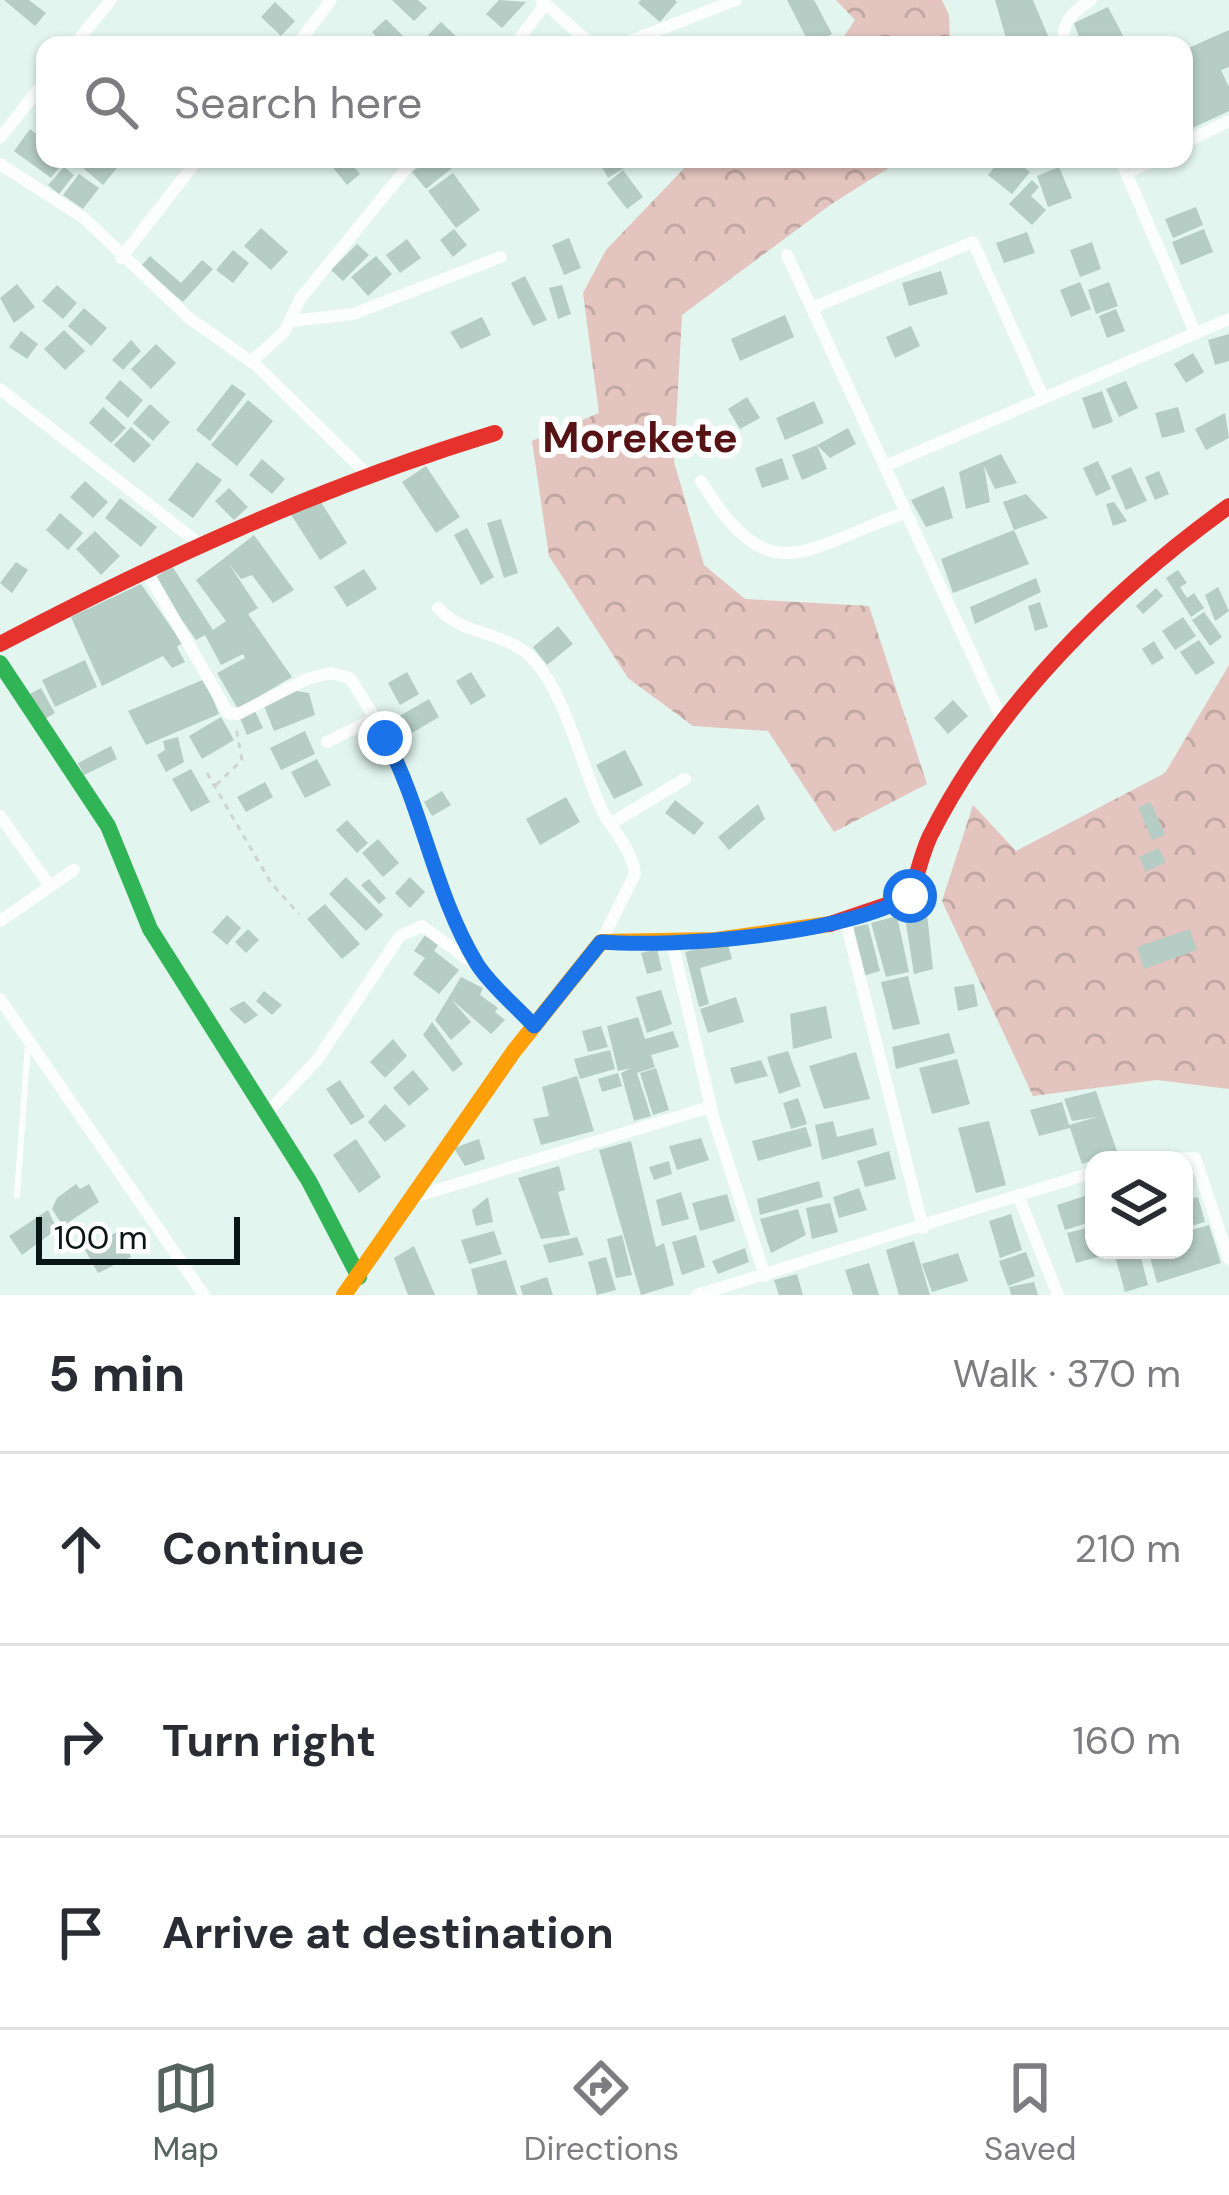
<!DOCTYPE html>
<meta charset="utf-8">
<style>
body{margin:0;font-family:"DM Sans",sans-serif;background:#f2f2f3;color:#2b2b33}
.controls{position:absolute;right:36px;bottom:36px;display:grid;overflow:hidden;border-radius:24px;box-shadow:0 3px 9px #0004}
.controls button{width:108px;height:108px;display:grid;place-items:center;padding:0;border:0;border-bottom:3px solid #e1e1e2;background:#fff;color:#2b2b33;font:60px sans-serif}
.scale{position:absolute;left:36px;bottom:30px;width:204px;box-sizing:border-box;padding-left:12px;border:6px solid #0a1613;border-top:0;font-size:33px;line-height:42px;white-space:nowrap;color:#0a1613;-webkit-text-stroke:9px #fff;paint-order:stroke}
.stop{position:absolute;width:36px;height:36px;margin:-27px;border:9px solid #1a73e8;border-radius:50%;background:#fff}
.stop.end{background:#1a73e8;border-color:#fff;box-shadow:0 3px 12px #0008}
.list{margin:0;padding:0;list-style:none}
h2{display:flex;justify-content:space-between;align-items:center;height:156px;margin:0;padding:0 48px;font-size:51px}
h2 small{font-size:39px;font-weight:400;color:#7c7c81}
.list li{display:grid;grid-template-columns:78px 1fr auto;gap:36px;align-items:center;box-sizing:border-box;height:192px;padding:0 48px;border-top:3px solid #e1e1e2}
.list b{display:block;font-size:45px;white-space:nowrap}
.list em{font-size:39px;font-style:normal;color:#7c7c81}
.icon{flex:none;width:66px;height:66px;fill:none;stroke:currentColor;stroke-width:2;stroke-linecap:round;stroke-linejoin:round}
.map{position:relative;flex:none;width:1229px;height:1295px;overflow:hidden}
.search{position:absolute;background:#fff;box-shadow:0 3px 9px #0004;left:36px;right:36px;top:36px;height:132px;display:flex;align-items:center;gap:30px;box-sizing:border-box;padding:0 42px;border-radius:24px;color:#7c7c81;font-size:45px}
.sheet{height:732px;background:#fff}
nav{display:flex;justify-content:space-around;align-items:center;box-sizing:border-box;height:168px;border-top:3px solid #e1e1e2;background:#fff;font-size:33px;color:#7c7c81}
nav a{display:grid;justify-items:center;gap:6px}
nav .on{color:#566460}
.map>svg:first-child{display:block}
.forest{fill:url(#forest-crowns)}
.building{fill:#b5cdc5}
.lines{fill:none;stroke-linecap:round;stroke-linejoin:round}
.path{stroke:#ced4d2;stroke-width:3;stroke-dasharray:6 6;stroke-linecap:butt}
.lane{stroke:#fbfefc;stroke-width:6}
.street{stroke:#fbfefc;stroke-width:12}
.fast{stroke:#30b455;stroke-width:16}
.slow{stroke:#ff9f0a;stroke-width:16}
.jam{stroke:#e5322d;stroke-width:16}
.route{stroke:#1a73e8;stroke-width:15}
.labels{text-anchor:middle;stroke-width:12;stroke-linejoin:round;paint-order:stroke}
.quarter-label{font-size:42px;font-weight:bold;fill:#561214;stroke:#fff}
</style>
<div class="map">
<svg width="1229" height="1295" viewBox="0 0 1229 1295">
<defs>
<pattern id="forest-crowns" width="20" height="18" patternUnits="userSpaceOnUse" patternTransform="scale(3)"><rect width="20" height="18" fill="#e3c4be"/><path d="M2 6a3 3 0 1 1 6 0M12 15a3 3 0 1 1 6 0" fill="none" stroke="#c1a8a2"/></pattern>
</defs>
<rect width="100%" height="100%" fill="#e2f5ee"/>
<path class="forest" d="M836 0H942L949 15 950 45H838L855 20Z
M693 159H903L830 205 682 315 674 462 704 565 745 599 869 606 927 784 834 832 768 731 693 726 628 678 549 556 532 441 599 413 583 293 606 250Z
M1229 665V1089L1157 1080 1033 1096 942 901 973 805 1016 851 1165 773Z"/>
<path class="building" d="M4 0H29L46 13 35 26Z
M392 0H418L427 8 414 21Z
M499 0 526 2 502 28 486 14Z
M641 0H675L677 2 660 22 638 3Z
M787 0H814L832 34 810 45Z
M995 0H1033L1049 38 1008 45Z
M275 2 295 21 281 36 261 17Z
M1108 7 1128 45H1082L1074 23Z
M386 19 405 38 398 45H384L372 32Z
M441 22 460 40 455 45H438L428 35Z
M1229 30V67L1221 70 1229 87V111L1184 132V50Z
M30 129 45 141V159H65L51 178 14 151Z
M92 159H113L120 164 103 185 84 169Z
M326 159H347L360 174 347 185Z
M428 159H444L452 168 426 189 412 172Z
M608 159H638L608 178 600 164Z
M1001 159H1014L1030 172 1012 194 988 175Z
M64 167 74 175 59 194 48 185Z
M1059 167 1072 198 1048 207 1037 176Z
M623 170 643 197 627 209 607 183Z
M453 173 480 210 456 228 428 191Z
M79 174 99 188 83 209 63 195Z
M1032 180 1039 187 1031 196 1046 210 1032 225 1009 204Z
M1196 207 1203 225 1173 238 1165 219Z
M261 228 288 252 271 270 244 246Z
M454 229 467 245 453 257 440 240Z
M1204 229 1213 252 1181 265 1172 242Z
M1027 232 1035 253 1004 263 996 243Z
M569 238 581 268 564 275 552 245Z
M407 239 421 258 400 273 386 255Z
M1092 242 1101 269 1080 277 1070 250Z
M357 244 369 255 343 281 331 270Z
M233 250 249 263 233 283 216 270Z
M150 256 181 283 202 260 213 269 183 302 141 266Z
M376 256 392 274 368 296 351 277Z
M941 271 948 294 909 306 902 283Z
M525 276 547 320 533 326 511 283Z
M1080 282 1091 309 1071 317 1060 290Z
M1109 282 1118 306 1096 314 1088 290Z
M17 284 35 307 14 323 0 298Z
M57 285 77 303 63 319 42 301Z
M562 285 571 314 558 319 549 288Z
M84 308 107 328 91 346 68 326Z
M1116 309 1125 331 1107 338 1099 316Z
M785 315 794 337 740 361 731 339Z
M482 317 491 335 461 349 450 332Z
M911 326 920 346 895 358 886 337Z
M64 330 85 351 65 370 44 349Z
M21 331 38 344 27 359 9 347Z
M1229 334V361L1215 365 1208 340Z
M131 340 141 351 123 370 112 360Z
M156 344 176 363 151 389 131 369Z
M1193 353 1204 372 1186 383 1174 364Z
M120 380 143 400 128 418 105 398Z
M1126 381 1138 408 1119 417 1106 389Z
M232 384 246 394 210 441 196 430Z
M1102 391 1113 422 1093 429 1082 398Z
M747 397 760 418 740 429 728 409Z
M248 400 273 421 237 466 211 445Z
M814 401 824 423 785 440 776 418Z
M150 404 170 422 153 441 133 423Z
M103 407 126 428 111 443 89 423Z
M1178 407 1185 432 1162 438 1155 413Z
M1225 413 1229 438 1206 450 1195 429Z
M131 427 151 445 134 463 114 445Z
M848 428 856 444 830 458 817 445Z
M817 445 827 469 802 480 792 455Z
M1001 454 1017 483 995 489 984 466 990 502 966 509 959 472Z
M782 458 789 479 762 488 755 468Z
M262 459 285 479 272 494 249 475Z
M1098 461 1111 489 1096 496 1083 468Z
M197 462 222 480 193 518 168 500Z
M426 466 460 517 436 533 402 482Z
M1131 467 1147 501 1126 510 1111 476Z
M1159 471 1169 494 1155 500 1145 477Z
M85 481 108 502 93 518 70 497Z
M944 486 953 518 926 527 911 500Z
M229 488 248 507 234 520 215 501Z
M1026 494 1048 518 1014 530 1029 564 953 593 941 559 1014 530 1003 502Z
M317 496 347 543 320 560 290 513Z
M120 498 157 527 141 547 105 518Z
M1114 502 1127 521 1113 526 1106 504Z
M60 513 83 533 68 550 46 530Z
M501 519 518 573 504 578 487 523Z
M467 528 494 577 481 585 454 535Z
M95 531 120 556 101 575 76 549Z
M254 535 294 590 273 603 252 575 241 579 229 564 258 608 248 614 292 677 238 709 217 673 245 658 243 654 221 665 205 635 196 640 153 579 172 566 213 630 226 621 196 580Z
M16 562 28 570 12 593 0 583Z
M364 569 377 589 347 607 334 587Z
M1178 570 1187 583 1180 587 1187 598 1194 593 1204 608 1191 617 1166 578Z
M1036 578 1041 592 975 624 970 607Z
M141 584 182 643 177 647 185 662 172 668 163 656 102 686 71 617Z
M1218 587 1229 611 1215 621 1205 595Z
M1156 588 1163 596 1143 614 1136 606Z
M1040 602 1048 627 1035 631 1028 606Z
M1204 612 1222 637 1210 646 1192 620Z
M1183 617 1196 636 1175 650 1162 631Z
M558 626 573 644 547 665 533 647Z
M1199 640 1215 663 1196 675 1180 652Z
M1154 641 1164 658 1152 665 1142 649Z
M85 660 97 687 55 707 42 680Z
M407 672 419 694 400 705 388 683Z
M471 672 486 696 471 705 456 681Z
M205 679 219 714 146 745 128 711Z
M41 688 55 713 41 721 26 696Z
M296 691 309 693 315 715 274 731 264 706Z
M429 699 439 717 407 736 396 718Z
M953 700 968 716 948 734 934 718Z
M255 711 263 728 247 735 240 718Z
M221 717 234 740 202 759 189 736Z
M305 731 315 754 281 770 270 748Z
M178 737 184 762 166 772 157 755 165 750 163 741Z
M111 746 117 759 84 775 78 763Z
M625 750 643 785 614 799 596 765Z
M317 759 331 785 305 798 291 772Z
M191 769 210 802 191 812 172 779Z
M265 782 273 797 246 812 237 797Z
M442 791 451 805 432 816 424 802Z
M566 797 580 822 540 845 526 819Z
M675 800 704 823 694 835 665 813Z
M1151 802 1165 835 1152 840 1138 807Z
M758 804 765 819 729 850 718 837Z
M347 820 368 843 357 853 336 830Z
M378 839 399 863 383 877 362 853Z
M1159 848 1166 862 1146 872 1139 857Z
M346 877 383 915 366 931 329 894Z
M410 877 425 892 410 908 395 893Z
M369 879 386 898 379 904 361 885Z
M325 904 360 944 342 959 307 919Z
M926 905 933 969 914 974 904 911Z
M227 915 241 928 227 945 212 932Z
M897 916 909 972 886 977 871 923Z
M868 924 880 971 863 976 850 928Z
M248 929 259 940 246 953 235 942Z
M1190 929 1197 950 1144 969 1137 947Z
M425 935 438 945 434 951 459 970 439 994 413 974 425 958 414 951Z
M727 941 732 959 700 968 709 1004 699 1007 685 952Z
M657 949 662 970 647 974 641 953Z
M908 976 920 1024 893 1030 881 982Z
M461 977 483 988 480 995 498 1008 495 1012 505 1020 491 1034 451 999 471 1022 451 1040 435 1020Z
M974 984 978 1006 958 1011 954 987Z
M661 990 672 1024 647 1033 636 997Z
M264 991 282 1005 272 1015 256 1001Z
M736 997 744 1022 708 1033 700 1009Z
M244 1001 258 1015 245 1024 229 1009Z
M826 1006 832 1038 793 1049 790 1014Z
M638 1017 645 1039 673 1031 679 1047 651 1055 655 1067 637 1073 651 1116 634 1121 621 1073 631 1068 618 1071 607 1026Z
M432 1022 463 1064 453 1072 423 1035Z
M601 1026 608 1047 588 1052 582 1031Z
M949 1033 955 1053 896 1069 892 1047Z
M393 1039 407 1056 385 1078 370 1062Z
M610 1050 615 1069 580 1079 574 1059Z
M788 1051 801 1086 779 1094 767 1057Z
M856 1052 870 1099 824 1109 809 1066Z
M957 1059 970 1104 932 1114 919 1068Z
M761 1060 768 1076 735 1084 730 1068Z
M656 1068 669 1110 653 1115 640 1073Z
M413 1070 429 1089 409 1106 393 1088Z
M618 1073 622 1086 602 1092 598 1079Z
M577 1076 594 1131 541 1145 533 1119 549 1116 542 1087Z
M340 1080 365 1117 351 1125 326 1089Z
M1096 1091 1117 1151 1082 1164 1070 1128 1039 1136 1030 1110 1062 1102 1069 1125 1097 1117 1072 1121 1064 1099Z
M798 1098 807 1124 791 1129 783 1103Z
M385 1104 406 1126 385 1142 368 1122Z
M833 1121 837 1137 873 1128 877 1145 822 1160 815 1125Z
M989 1121 1006 1185 976 1193 958 1128Z
M806 1127 812 1146 758 1161 752 1141Z
M701 1138 709 1160 677 1170 669 1146Z
M356 1139 381 1177 359 1193 333 1155Z
M479 1139 485 1159 465 1166 454 1148Z
M631 1141 656 1247 664 1243 674 1285 641 1295 599 1150Z
M889 1151 896 1179 865 1187 857 1161Z
M669 1161 672 1174 654 1180 649 1167Z
M559 1166 565 1190 558 1192 570 1235 541 1239 518 1178Z
M819 1181 823 1197 760 1215 757 1199Z
M76 1184 80 1189 89 1184 99 1202 63 1226 52 1209 57 1198Z
M859 1188 867 1210 839 1218 833 1197Z
M681 1192 689 1219 662 1226 656 1200Z
M1094 1193V1221L1065 1230 1057 1205Z
M727 1194 735 1221 700 1231 692 1203Z
M488 1197 493 1222 476 1226 472 1210Z
M1198 1197 1205 1222 1184 1228V1201Z
M830 1203 838 1232 812 1239 806 1208Z
M798 1209 806 1235 771 1253 760 1219Z
M48 1210 57 1229 22 1255 9 1236Z
M1011 1214 1022 1250 1000 1258 989 1221Z
M1209 1225 1221 1263 1157 1283 1148 1250H1184V1232Z
M1094 1226V1250L1120 1251 1076 1263 1067 1233Z
M122 1229 136 1248 129 1252 131 1257 98 1273 85 1250Z
M494 1231 502 1254 469 1264 461 1240Z
M622 1235 632 1275 616 1278 607 1239Z
M696 1235 705 1267 682 1275 672 1242Z
M577 1237 584 1255 549 1263 543 1245Z
M914 1241 930 1295H899L886 1250Z
M414 1246 435 1295H408L394 1258Z
M745 1248 749 1262 718 1274 712 1261Z
M1139 1250 1148 1285 1125 1292 1115 1256Z
M1026 1252 1035 1276 1008 1286 999 1261Z
M958 1253 968 1281 932 1292 922 1264Z
M606 1257 616 1290 597 1295 588 1262Z
M506 1260 517 1295H478L471 1269Z
M869 1263 879 1295H853L845 1270Z
M797 1274 803 1295H779L774 1280Z
M547 1277 553 1295H523L520 1286Z
M1034 1282 1038 1295H1011L1009 1287Z"/>
<g class="lines">
<path class="path" d="M207 773 271 883 299 914
M216 785 242 760 236 728"/>
<path class="lane" d="M17 1195 28 1044"/>
<path class="street" d="M541 0 592 45
M74 45 111 0
M297 45 331 0
M515 45 545 4
M620 45 736 0
M1065 45C1059 24 1074 11 1091 0
M0 138 45 81
M1184 143 1229 121
M1120 159 1195 332
M0 164 84 218 189 318 256 365 367 474
M1126 173 1157 159
M787 255 1005 726
M121 258 198 159
M814 307 973 242 1042 395
M292 321 353 314 501 257
M251 362 285 331 300 299 414 159
M0 389 197 542
M885 466 1229 319
M701 481C770 594 802 549 904 513
M145 568 228 713 238 714 307 679 330 673 350 678 375 718
M438 608C461 633 494 631 521 649 561 675 581 765 601 808 612 830 633 850 635 874L601 942
M327 742 375 718C417 797 430 889 478 965 492 987 516 1007 534 1026
M0 816 50 886
M610 824 685 779
M845 919 923 1228
M0 921 74 870
M672 942 714 1120 765 1276
M0 999 204 1295
M266 1114 317 1060 400 936 422 926 477 966
M1141 1160 1195 1158 1229 1259
M1018 1195 1058 1295
M417 1196 710 1107
M697 1295 1094 1172"/>
<path class="fast" d="M0 663 108 826 150 929 309 1181 359 1277"/>
<path class="slow" d="M344 1295 514 1051 601 942 716 940 830 924"/>
<path class="jam" d="M0 644C160 560 322 486 495 433
M830 924 910 897C917 877 921 855 930 836 996 705 1111 591 1229 506"/>
</g>
<g class="lines">
<path class="route" d="M385 738C423 809 434 893 477 964 491 986 516 1006 534 1026L601 942C679 948 844 934 910 896"/>
</g>
<g class="labels">
<g class="quarter-label">
<text x="640" y="452">Morekete</text>
</g>
</g>
</svg>
<div class="controls">
<button><svg class="icon" aria-label="layers" viewBox="0 0 24 24"><path d="M12 4l9 5-9 5-9-5zM3 14l9 5 9-5"/></svg></button>
</div>
<div class="scale">100 m</div>
<div class="stop" style="left:910px;top:896px"></div>
<div class="stop end" style="left:385px;top:738px"></div>
<div class="search"><svg class="icon" aria-label="search" viewBox="0 0 24 24"><circle cx="10" cy="10" r="6"/><path d="M15 15l6 6"/></svg>Search here</div>
</div>
<section class="sheet">
<h2>5 min<small>Walk · 370 m</small></h2>
<ul class="list">
<li><svg class="icon" aria-label="ahead" viewBox="0 0 24 24"><path d="M12 20V5M6 11l6-6 6 6"/></svg><div><b>Continue</b></div><em>210 m</em></li>
<li><svg class="icon" aria-label="right" viewBox="0 0 24 24"><path d="M7 20v-9h11M14 6l5 5-5 5"/></svg><div><b>Turn right</b></div><em>160 m</em></li>
<li><svg class="icon" aria-label="arrive" viewBox="0 0 24 24"><path d="M6 21V4h12l-3 4 3 4H6"/></svg><div><b>Arrive at destination</b></div></li>
</ul>
</section>
<nav>
<a class="on"><svg class="icon" aria-label="map" viewBox="0 0 24 24"><path d="M3 6l6-2 6 2 6-2v14l-6 2-6-2-6 2zM9 4v14M15 6v14"/></svg>Map</a>
<a><svg class="icon" aria-label="directions" viewBox="0 0 24 24"><path d="M12 3l9 9-9 9-9-9zM9 14v-3h6M13 9l2 2-2 2"/></svg>Directions</a>
<a><svg class="icon" aria-label="saved" viewBox="0 0 24 24"><path d="M7 4h10v16l-5-4-5 4z"/></svg>Saved</a>
</nav>
